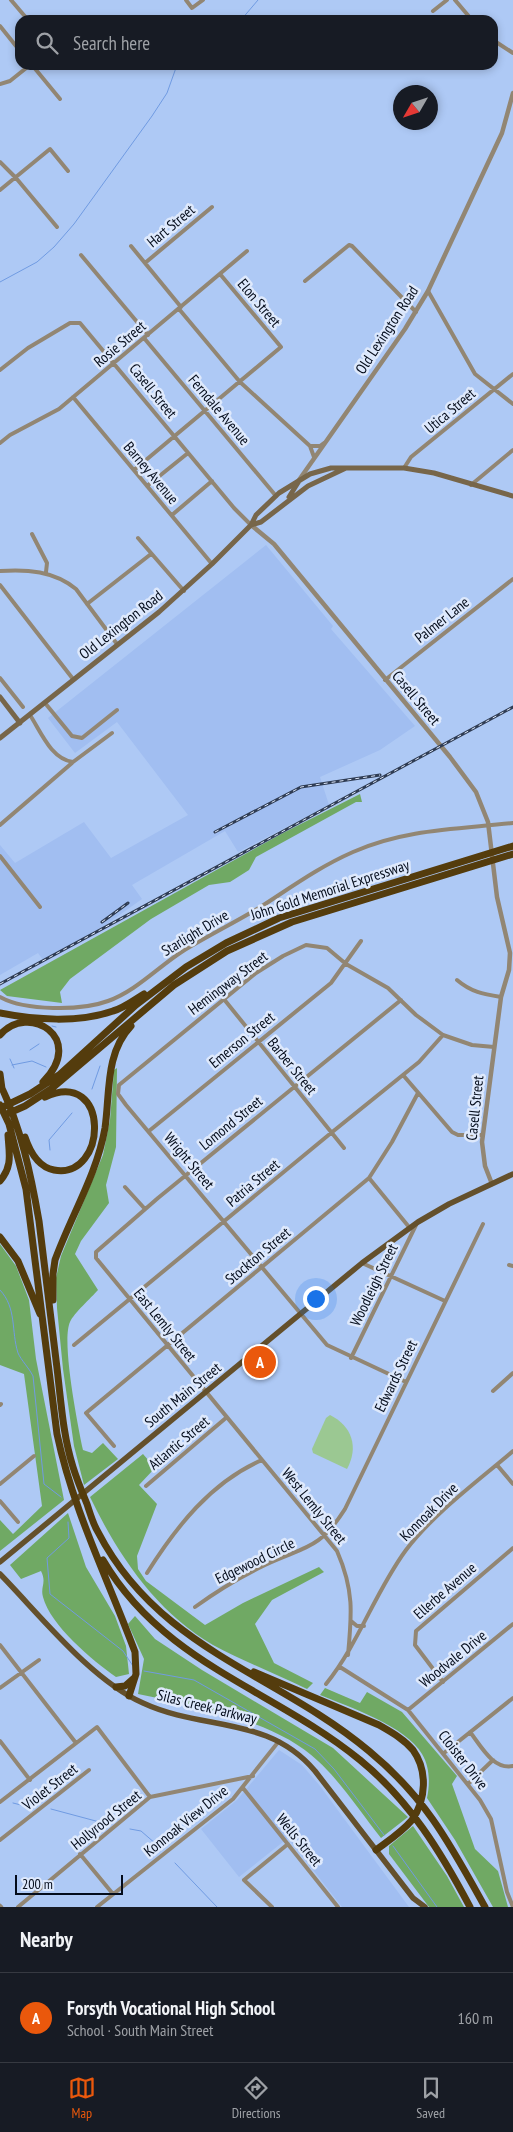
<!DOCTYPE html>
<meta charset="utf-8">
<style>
body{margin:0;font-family:"PT Sans Narrow",sans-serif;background:#20242c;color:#f1f3f6}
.compass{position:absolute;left:393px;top:85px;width:45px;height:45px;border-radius:50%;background:#171b24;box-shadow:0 2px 8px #0003;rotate:231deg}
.scale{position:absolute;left:15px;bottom:12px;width:108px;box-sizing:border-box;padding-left:5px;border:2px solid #040c1b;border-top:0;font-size:14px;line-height:18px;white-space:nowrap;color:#040c1b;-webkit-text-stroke:4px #dee9fc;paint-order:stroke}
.you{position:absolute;left:315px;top:1298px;width:18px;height:18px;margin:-12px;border:4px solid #fff;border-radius:50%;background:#1a73e8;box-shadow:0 0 0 8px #1a73e833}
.badge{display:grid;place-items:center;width:32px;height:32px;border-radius:50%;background:#ea580c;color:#fff;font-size:16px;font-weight:700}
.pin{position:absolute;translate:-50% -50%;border:2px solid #fff;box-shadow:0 1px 5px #0006}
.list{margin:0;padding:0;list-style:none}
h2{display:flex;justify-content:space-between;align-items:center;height:65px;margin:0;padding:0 20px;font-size:21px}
h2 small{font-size:16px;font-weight:400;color:#9ea1a6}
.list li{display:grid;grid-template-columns:32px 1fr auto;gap:15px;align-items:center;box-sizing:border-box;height:90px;padding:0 20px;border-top:1px solid #363941}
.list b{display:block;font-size:19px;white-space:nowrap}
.list p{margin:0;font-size:16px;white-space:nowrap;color:#9ea1a6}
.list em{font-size:16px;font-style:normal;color:#9ea1a6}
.icon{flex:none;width:28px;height:28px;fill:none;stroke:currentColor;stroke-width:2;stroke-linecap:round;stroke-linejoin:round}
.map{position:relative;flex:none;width:513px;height:1907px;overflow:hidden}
.search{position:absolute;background:#171b24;box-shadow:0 2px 8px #0003;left:15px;right:15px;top:15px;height:55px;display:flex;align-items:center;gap:12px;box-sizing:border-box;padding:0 18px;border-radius:15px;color:#9ea1a6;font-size:19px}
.sheet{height:155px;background:#171b24}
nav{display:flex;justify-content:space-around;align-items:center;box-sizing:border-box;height:70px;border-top:1px solid #363941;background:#171b24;font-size:14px;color:#9ea1a6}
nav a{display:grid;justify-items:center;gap:2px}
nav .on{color:#ea580c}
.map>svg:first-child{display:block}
.built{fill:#a1bef1}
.green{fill:#9bc892}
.forest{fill:#70a964}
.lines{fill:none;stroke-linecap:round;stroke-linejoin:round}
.stream{stroke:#709be2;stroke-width:1}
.minor{stroke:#928673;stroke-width:4}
.tertiary{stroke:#928673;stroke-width:4.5}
.secondary{stroke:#77664a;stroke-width:5}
.primary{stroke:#64502c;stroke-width:5.5}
.motorway{stroke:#543c0d;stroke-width:7}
.rail-casing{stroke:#2f3c53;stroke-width:3}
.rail{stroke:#dee9fc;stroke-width:1;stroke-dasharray:4;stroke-linecap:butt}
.labels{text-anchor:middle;stroke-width:5;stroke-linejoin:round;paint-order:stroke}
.street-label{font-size:15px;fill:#040c1b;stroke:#dee9fc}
</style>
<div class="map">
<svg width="513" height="1907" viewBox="0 0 513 1907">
<rect width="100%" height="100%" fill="#aec9f5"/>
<path class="built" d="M266 545 333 626 331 629 415 726 380 750 320 777 329 805 238 852 225 831 132 885 142 899 104 926 43 960 38 953 0 975V845L15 863 84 822 111 858 188 815 117 722 75 753 48 718Z
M279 1750 302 1765 320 1786 409 1907H342L288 1838 239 1877 201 1829 237 1800Z"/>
<path class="green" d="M330 1415C352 1426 359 1447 347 1469L313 1453 312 1449 326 1418Z"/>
<path class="forest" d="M360 794 362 802H356L256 857 249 870 230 882 209 885 151 919 70 979 60 992 62 1003 7 996 0 990 283 833Z
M117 1068 116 1147 106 1185 109 1203 81 1241 75 1254 98 1290C91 1298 74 1313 70 1322 61 1341 78 1426 83 1450L92 1453 103 1443 118 1459 84 1485 74 1446 63 1369 57 1308 56 1278 61 1256 103 1155 110 1120 114 1070Z
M0 1244 16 1266 29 1300 36 1359 64 1500 0 1551V1520L13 1534 42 1506 24 1374 0 1365Z
M143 1454 155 1468 139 1485 157 1504 137 1556 138 1569 146 1581 205 1625 243 1603 319 1567 324 1572 272 1600 255 1624 274 1663 313 1683 307 1689C276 1674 243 1661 213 1645 156 1612 118 1555 90 1497Z
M68 1513 86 1567 115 1616 126 1646 129 1674 116 1677C93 1661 50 1625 43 1597 40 1587 47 1583 41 1571L21 1579 10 1565Z
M135 1616 155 1639 202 1670 333 1748 408 1817 381 1838C362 1814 340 1781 318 1761 276 1720 194 1706 138 1694L144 1659 128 1624Z
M325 1688 360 1703 367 1692 402 1712 457 1776 452 1784 475 1849 498 1871 508 1907H493L455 1840 427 1798C430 1784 430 1767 422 1754 406 1726 349 1707 320 1695Z
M413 1826 447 1876 464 1907H429L389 1854V1846Z"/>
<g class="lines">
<path class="stream" d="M241 20 258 0
M0 282 37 262 54 247 74 224 152 116 167 93 177 65
M52 1026 56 1027
M30 1050 39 1044
M10 1059 14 1068
M12 1065 32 1061 46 1067
M92 1089 100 1066
M50 1150 49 1140 72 1113
M0 1290C17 1308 11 1331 18 1353 21 1360 29 1368 33 1376L44 1484 61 1497
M68 1522 69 1538 47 1558 50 1594 123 1651 133 1666
M144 1671 194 1680 315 1749 334 1769 384 1835
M13 1803 33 1808
M51 1809 107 1824
M130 1829 141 1831 156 1844
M393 1846 437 1907
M175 1863 217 1907"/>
<path class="minor" d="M11 0 28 20
M186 0 192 8 203 0
M455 0 472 20
M433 11 447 0
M0 26 20 51
M493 40 513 53
M32 65 60 99
M69 65 73 67 84 65
M0 84 10 81 30 65
M0 162 16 178 57 227
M0 190 50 149 68 171
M131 246 181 307
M81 255 148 335
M145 263 212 207
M305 281 349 245 352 246 416 312
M428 291 475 374 513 404
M179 309 240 382 310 446 314 457
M144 338 276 496
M0 370 28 348 70 323H80L234 508 251 525
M73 397 212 564
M0 443 10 435 59 409 247 251
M310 446H320L324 443
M404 468 411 457 513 374
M134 470 281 347 220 274
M471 485 513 450
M147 486 188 453
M172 515 212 481
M32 534 47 563 46 572
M138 538 184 591
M0 571C27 569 54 571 76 589L117 644
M0 585 73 679
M87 604 151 554
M0 678 23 707
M385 680 513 579
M45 703 72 736 82 738 117 710
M30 715C41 732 51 759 73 762L112 733
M0 825 72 763
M0 856 40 907
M457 980C471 992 483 994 501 997
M0 997C25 1011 81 1011 108 1001 136 991 158 967 183 951 209 935 236 922 262 906 293 886 319 867 353 852 404 829 459 829 513 823
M223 998 344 1148
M403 1075 452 1132 458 1135H483
M149 1131 331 983 361 941
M369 1178 409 1227
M125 1187 145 1209
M362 1263 445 1301
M509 1265 513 1266
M74 1345 331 1133 419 1062 443 1035
M351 1358 416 1225
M406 1382 327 1345 126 1105 118 1094 119 1085 256 973 283 956 306 945 327 948 346 964 388 988 416 1015 443 1035 472 1045 494 1047
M493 1391 513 1373
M0 1405 1 1404
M114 1446 86 1413 369 1178 392 1142 418 1093
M497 1465 513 1484
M0 1484 34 1456
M146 1486 227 1417
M0 1501 18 1522
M147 1573C176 1527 211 1482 262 1460
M195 1607C217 1591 240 1577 265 1565 306 1546 319 1550 345 1509L483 1224
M351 1621 357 1626H364
M0 1645 76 1743
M348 1655C352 1613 354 1590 337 1551L96 1258V1252L158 1198 401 1000
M340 1667 408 1710 480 1800 491 1819 507 1892 513 1907
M443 1682 415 1645 416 1631 513 1548
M326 1684C359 1643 375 1592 406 1550 434 1513 478 1481 513 1451
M0 1688 39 1660
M408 1710 513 1624
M470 1732C481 1746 493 1770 513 1766
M0 1741 30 1780
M444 1753 513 1698
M468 1784 493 1760
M243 1788 338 1907
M0 1802 97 1727 150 1797
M0 1840 89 1770
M80 1854 113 1894
M18 1907 150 1797 253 1776
M97 1907 233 1799 279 1741
M272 1907 244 1880 288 1844"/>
<path class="tertiary" d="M299 480 405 329 428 291 502 133 513 93
M251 525 274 544 450 757 476 792 488 822 497 897 510 953 509 970 501 997 482 1142 485 1166 492 1184
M0 1906 1 1907"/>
<path class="secondary" d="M289 497 299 481
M251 525 261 522 308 486 346 468
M0 697 20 723
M0 738 159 612 212 564 251 525 256 515 279 493 310 474 331 468H404L434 473 513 496"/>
<path class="primary" d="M0 1562 362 1263 418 1222 449 1204 513 1174
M0 1574C40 1615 91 1680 143 1703 203 1731 268 1715 315 1771L413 1898 425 1907"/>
<path class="motorway" d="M0 1013C35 1020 79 1023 113 1011 124 1008 134 1000 144 994
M0 1035C28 1002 87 1038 43 1082
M0 1074 2 1089
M0 1084C21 1127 31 1175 39 1221 45 1270 51 1319 57 1368 61 1401 63 1436 73 1467 77 1480 82 1492 87 1504 90 1513 93 1524 98 1532 159 1650 276 1673 369 1751 426 1798 450 1844 485 1907
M0 1105 9 1124 26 1189 57 1434C73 1510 108 1579 135 1652L136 1674 129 1696
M5 1106 30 1094 59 1075 136 1005 186 967 226 943 279 918 513 846
M7 1114 25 1106 51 1089 174 985 227 951 292 922 513 854
M25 1137C30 1152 38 1167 54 1170 108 1180 111 1067 45 1097
M0 1181C13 1166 9 1153 8 1135
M0 1237 18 1261 40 1314
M53 1300V1274L55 1260C71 1216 97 1174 105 1128 110 1094 105 1053 131 1026
M103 1560C164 1664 273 1689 360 1760 409 1800 441 1852 470 1907
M254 1672 379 1725C391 1732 404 1739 413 1750 428 1771 426 1800 412 1820 402 1832 388 1841 376 1850
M116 1687 125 1686 134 1678"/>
<defs>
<path id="rail" d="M215 832 301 787 380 775
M102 922 128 903
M0 984 513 707"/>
</defs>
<use href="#rail" class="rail-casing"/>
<use href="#rail" class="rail"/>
</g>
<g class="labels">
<g class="street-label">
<text transform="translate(171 226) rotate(-40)" y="5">Hart Street</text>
<text transform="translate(259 303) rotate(50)" y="5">Elon Street</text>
<text transform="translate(387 330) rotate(-57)" y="5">Old Lexington Road</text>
<text transform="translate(120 344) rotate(-40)" y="5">Rosie Street</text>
<text transform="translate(153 391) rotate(51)" y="5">Casell Street</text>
<text transform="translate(219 410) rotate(50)" y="5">Ferndale Avenue</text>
<text transform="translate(450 411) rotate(-40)" y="5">Utica Street</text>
<text transform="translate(151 473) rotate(50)" y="5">Barney Avenue</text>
<text transform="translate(442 620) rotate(-38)" y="5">Palmer Lane</text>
<text transform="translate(121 625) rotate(-38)" y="5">Old Lexington Road</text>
<text transform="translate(416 698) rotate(50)" y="5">Casell Street</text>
<text transform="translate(330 890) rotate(-18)" y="5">John Gold Memorial Expressway</text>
<text transform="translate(195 933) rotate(-31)" y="5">Starlight Drive</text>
<text transform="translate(228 983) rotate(-37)" y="5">Hemingway Street</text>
<text transform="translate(242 1040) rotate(-39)" y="5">Emerson Street</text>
<text transform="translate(292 1066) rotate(51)" y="5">Barber Street</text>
<text transform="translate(475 1108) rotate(-84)" y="5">Casell Street</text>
<text transform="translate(231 1123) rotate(-39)" y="5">Lomond Street</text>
<text transform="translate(189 1161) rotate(50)" y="5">Wright Street</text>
<text transform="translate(253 1183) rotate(-40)" y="5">Patria Street</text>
<text transform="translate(258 1256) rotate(-40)" y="5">Stockton Street</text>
<text transform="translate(374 1285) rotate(-64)" y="5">Woodleigh Street</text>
<text transform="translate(165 1325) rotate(51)" y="5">East Lemly Street</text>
<text transform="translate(396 1376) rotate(-64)" y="5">Edwards Street</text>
<text transform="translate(183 1395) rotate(-39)" y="5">South Main Street</text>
<text transform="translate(179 1443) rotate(-40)" y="5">Atlantic Street</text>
<text transform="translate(314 1506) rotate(51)" y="5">West Lemly Street</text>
<text transform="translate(429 1512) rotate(-45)" y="5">Konnoak Drive</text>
<text transform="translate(255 1561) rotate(-26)" y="5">Edgewood Circle</text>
<text transform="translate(445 1591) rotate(-41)" y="5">Ellerbe Avenue</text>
<text transform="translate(453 1659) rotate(-39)" y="5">Woodvale Drive</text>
<text transform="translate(207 1707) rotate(14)" y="5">Silas Creek Parkway</text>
<text transform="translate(463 1760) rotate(52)" y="5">Cloister Drive</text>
<text transform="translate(50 1787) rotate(-38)" y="5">Violet Street</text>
<text transform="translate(106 1820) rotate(-39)" y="5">Hollyrood Street</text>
<text transform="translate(186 1821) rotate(-39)" y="5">Konnoak View Drive</text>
<text transform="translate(299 1840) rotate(51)" y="5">Wells Street</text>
</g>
</g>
</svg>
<svg class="compass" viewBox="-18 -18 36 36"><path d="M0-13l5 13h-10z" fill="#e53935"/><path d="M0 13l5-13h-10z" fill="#9ea1a6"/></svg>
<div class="scale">200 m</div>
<div class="you"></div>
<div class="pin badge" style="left:260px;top:1362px">A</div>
<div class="search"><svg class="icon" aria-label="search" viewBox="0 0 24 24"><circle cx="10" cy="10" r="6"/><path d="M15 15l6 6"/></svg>Search here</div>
</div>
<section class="sheet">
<h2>Nearby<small></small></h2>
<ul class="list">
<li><span class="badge">A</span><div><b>Forsyth Vocational High School</b><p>School · South Main Street</p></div><em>160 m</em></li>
</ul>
</section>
<nav>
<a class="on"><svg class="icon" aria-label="map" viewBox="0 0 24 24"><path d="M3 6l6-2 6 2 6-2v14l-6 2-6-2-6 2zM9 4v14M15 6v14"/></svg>Map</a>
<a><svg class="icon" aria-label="directions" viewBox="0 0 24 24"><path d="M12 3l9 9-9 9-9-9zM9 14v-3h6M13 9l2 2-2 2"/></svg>Directions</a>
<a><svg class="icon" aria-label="saved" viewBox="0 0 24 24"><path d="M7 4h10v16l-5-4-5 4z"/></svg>Saved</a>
</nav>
